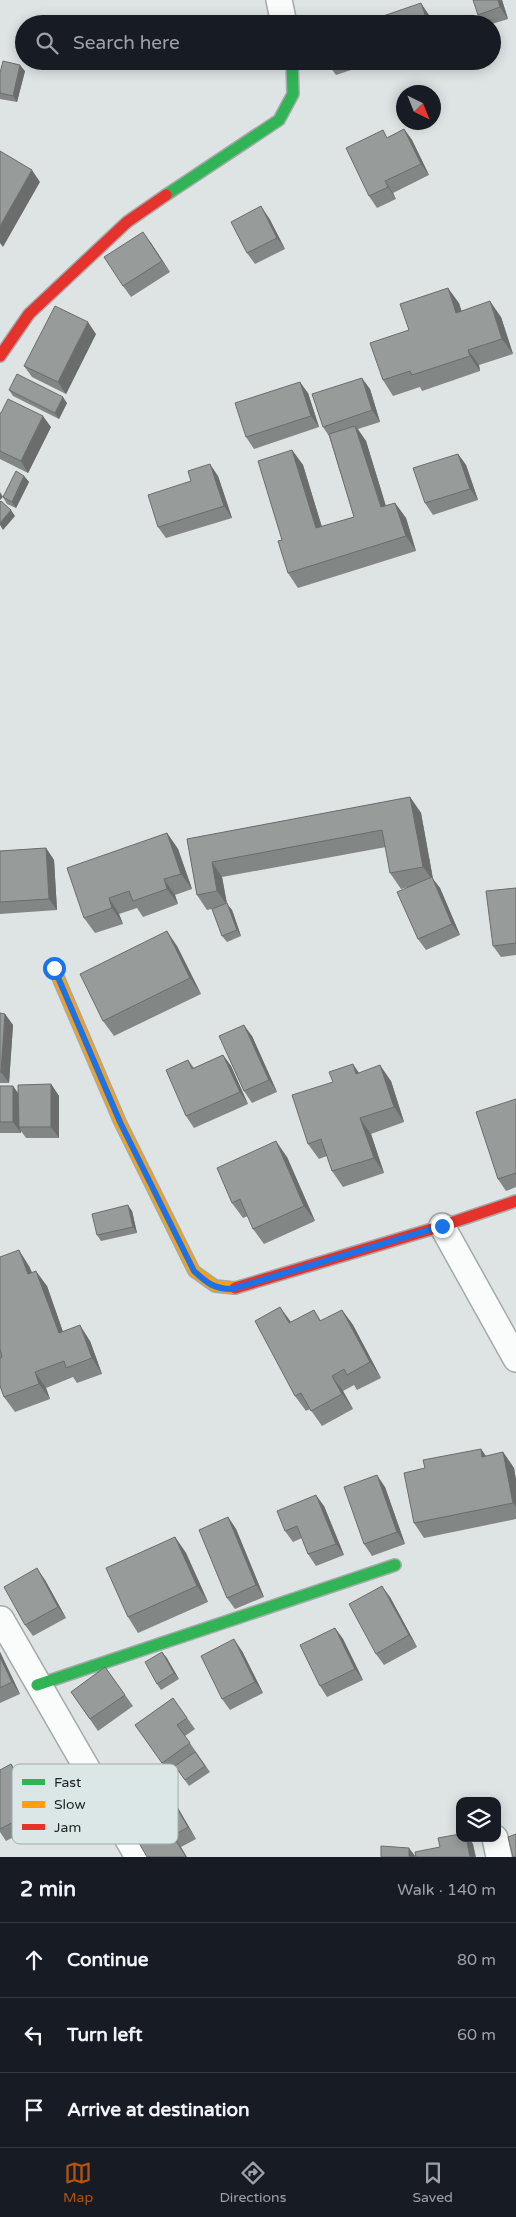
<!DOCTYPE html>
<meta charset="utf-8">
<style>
body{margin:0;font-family:"Varela Round",sans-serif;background:#242831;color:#f1f3f6}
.controls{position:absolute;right:15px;bottom:15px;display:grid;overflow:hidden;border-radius:10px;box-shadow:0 2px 12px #0003}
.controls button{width:45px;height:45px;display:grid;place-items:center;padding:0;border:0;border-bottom:1px solid #363941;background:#171b24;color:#f1f3f6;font:25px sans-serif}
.compass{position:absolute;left:396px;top:85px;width:45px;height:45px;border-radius:50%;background:#171b24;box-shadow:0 2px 12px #0003;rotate:137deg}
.stop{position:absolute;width:15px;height:15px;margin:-11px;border:4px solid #1a73e8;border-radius:50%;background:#fff}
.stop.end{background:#1a73e8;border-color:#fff;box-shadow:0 1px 5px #0008}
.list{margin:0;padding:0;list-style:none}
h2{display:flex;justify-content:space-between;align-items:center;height:65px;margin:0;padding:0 20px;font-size:21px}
h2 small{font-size:16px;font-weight:400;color:#9ea1a6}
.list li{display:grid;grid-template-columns:32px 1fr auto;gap:15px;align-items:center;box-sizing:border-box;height:75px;padding:0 20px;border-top:1px solid #363941}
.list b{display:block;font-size:19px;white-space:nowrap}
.list em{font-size:16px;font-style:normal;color:#9ea1a6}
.icon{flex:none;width:28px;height:28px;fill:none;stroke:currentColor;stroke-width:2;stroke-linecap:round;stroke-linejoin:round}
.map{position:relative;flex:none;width:516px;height:1857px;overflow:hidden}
.search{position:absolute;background:#171b24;box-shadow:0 2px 12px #0003;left:15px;right:15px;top:15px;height:55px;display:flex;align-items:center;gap:12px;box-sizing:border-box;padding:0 18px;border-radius:28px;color:#9ea1a6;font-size:19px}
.sheet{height:290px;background:#171b24}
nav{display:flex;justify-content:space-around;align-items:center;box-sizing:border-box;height:70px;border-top:1px solid #363941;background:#171b24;font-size:14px;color:#9ea1a6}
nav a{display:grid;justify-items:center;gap:2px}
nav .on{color:#b45309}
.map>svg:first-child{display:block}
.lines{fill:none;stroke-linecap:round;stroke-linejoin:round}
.street-casing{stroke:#a4aaa9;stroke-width:28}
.fast-casing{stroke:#a4aaa9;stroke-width:14}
.slow-casing{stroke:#a4aaa9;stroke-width:14}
.jam-casing{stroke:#a4aaa9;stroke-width:14}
.street{stroke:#fafbfb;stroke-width:25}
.fast{stroke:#30b455;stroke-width:11}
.slow{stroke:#ff9f0a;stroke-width:11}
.jam{stroke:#e5322d;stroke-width:11}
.wall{fill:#828684}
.shaded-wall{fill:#6a6d6c}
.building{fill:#979c9a;stroke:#6a6d6c}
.route{stroke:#1a73e8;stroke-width:6}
.key{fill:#dae7e6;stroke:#a2acab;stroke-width:1}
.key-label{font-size:14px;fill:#1e2322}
</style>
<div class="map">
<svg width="516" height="1857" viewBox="0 0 516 1857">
<rect width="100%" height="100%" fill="#dde4e3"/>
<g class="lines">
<defs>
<path id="street" d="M279 0 284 24
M442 1226 516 1359
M1 1619 138 1857
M495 1838 499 1857"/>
<path id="fast" d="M166 195 279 120 293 94 292 61
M37 1685 395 1565"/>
<path id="slow" d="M54 968 120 1122 194 1271 215 1286 235 1288"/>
<path id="jam" d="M0 356 29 314 127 222 166 195
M235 1288 442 1226 516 1201"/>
</defs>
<use href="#street" class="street-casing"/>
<use href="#fast" class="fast-casing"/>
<use href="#slow" class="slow-casing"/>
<use href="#jam" class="jam-casing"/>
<use href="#street" class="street"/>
<use href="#fast" class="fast"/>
<use href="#slow" class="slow"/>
<use href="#jam" class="jam"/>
</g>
<path class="wall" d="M502 0 508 19 492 24H484L478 15Z
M327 61H378L336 75 328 64Z
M25 71 17 102 0 99V73Z
M404 129 412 140 429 175 393 193 396 199 377 208 369 196 388 137Z
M269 218 285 249 255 264 247 253Z
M151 243 170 272 131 297 123 286Z
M459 303 461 311 501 317 513 354 479 365 480 371 422 391 420 387 393 396 383 380 409 330Z
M96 334 66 394 32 377 24 366Z
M370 389 380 422 358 429 366 441 386 506 395 503 406 518 416 551 298 588 288 573 282 540 292 450 303 465 322 527 354 517 329 436 323 427Z
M9 390 67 403 59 419 13 396Z
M308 393 319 427 254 449 246 437Z
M0 413 51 427 28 473 0 459Z
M458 454 466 465 478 500 433 515 425 503Z
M24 476 29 482 16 508 7 504 3 497Z
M218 476 232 518 166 538 158 527 191 481Z
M410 797 421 813 433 879 440 888 460 935 426 950 418 939 408 887 401 889 390 873 386 847 222 877 227 904 232 910 241 936 227 942 222 936 212 909 207 910 197 895 187 839Z
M167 833 178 849 192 889 175 895 178 904 143 917 137 908 119 914 123 924 95 933 84 918Z
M46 848 54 860 57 910 0 914V851Z
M516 888V955L501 957 493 946Z
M177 946 201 994 114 1036 103 1021Z
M0 1013 5 1014 13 1025 9 1083H0Z
M252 1036 277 1092 252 1103 244 1091Z
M223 1055 231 1066 248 1104 194 1128 186 1116 188 1060 194 1068Z
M359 1073 391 1081 404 1122 371 1134 384 1173 343 1187 332 1171 327 1156 319 1159 308 1144Z
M51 1084 59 1096V1138H26L21 1131V1133H0V1086H13L18 1094Z
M516 1099V1187L506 1191 498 1179Z
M287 1157 315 1221 264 1244 253 1229 248 1216 243 1218 232 1203Z
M132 1211 137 1233 101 1241 97 1235Z
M0 1257 29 1266 32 1272 47 1286 63 1332 90 1341 102 1374 77 1383 73 1377 46 1388 50 1399 15 1412 4 1397 0 1386Z
M314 1310 321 1321 342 1310 353 1325 381 1378 357 1390 354 1385 343 1391 353 1409 322 1426 310 1409 306 1411 295 1396 291 1322Z
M481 1449 486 1456 503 1452 514 1468 516 1480V1519L424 1538 414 1523 425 1468Z
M385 1487 405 1544 372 1556 364 1544Z
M324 1506 344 1555 316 1566 308 1554 302 1538 293 1542 285 1531Z
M228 1517 236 1529 264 1597 235 1609 227 1598Z
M175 1537 186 1553 208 1602 138 1633 128 1617Z
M45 1580 66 1618 33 1636 25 1625Z
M390 1597 417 1647 384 1665 376 1654Z
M335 1628 343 1639 363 1680 327 1697 320 1686Z
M242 1651 263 1693 230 1710 222 1699Z
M0 1652 20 1694 0 1703Z
M162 1652 179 1679 161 1690 157 1684Z
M105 1667 133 1706 98 1731 71 1692Z
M173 1698 195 1729 185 1736 210 1772 189 1786 177 1769 170 1774 135 1725Z
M11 1764 19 1776 31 1799 25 1801 37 1825 6 1841 0 1832V1770Z
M145 1774 159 1794 140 1809 125 1788Z
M178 1808 196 1839 181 1847 147 1857Z"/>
<path class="shaded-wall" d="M498 0H502L508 19 500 7Z
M421 3 429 15 432 24H428Z
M20 65 25 71 17 102 13 96Z
M404 129 412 140 429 175 421 164Z
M32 170 40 182 3 247 0 243V226Z
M385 181 393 193 396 199 388 187Z
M261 206 269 218 285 249 277 238Z
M143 232 151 243 170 272 162 261Z
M448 288 459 303 467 328 456 313Z
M490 301 501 317 513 354 502 339Z
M88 322 96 334 66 394 58 382Z
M468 350 479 365 480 371 470 356Z
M362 378 370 389 380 422 372 410Z
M300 382 308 393 319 427 311 416Z
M63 397 67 403 59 419 55 413Z
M43 416 51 427 28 473 21 461Z
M355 426 366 441 391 523 381 507Z
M292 450 303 465 327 544 316 528Z
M458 454 466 465 478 500 470 489Z
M210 464 218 476 232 518 224 506Z
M24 476 29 482 16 508 12 502Z
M0 492 3 497 0 500Z
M395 503 406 518 416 551 406 536Z
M11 510 15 516 3 530 0 525V523Z
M410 797 421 813 433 879 440 888 460 935 452 924 434 882 423 867Z
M167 833 178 849 192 889 181 874Z
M46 848 54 860 57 910 49 899Z
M212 862 222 877 227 904 232 910 241 936 237 930 228 906 217 891Z
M164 879 175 895 178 904 167 889Z
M109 898 119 914 123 924 112 908Z
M167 931 177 946 201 994 190 978Z
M5 1014 13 1025 9 1083 1 1072Z
M244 1025 252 1036 277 1092 269 1080Z
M223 1055 231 1066 248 1104 240 1092Z
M353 1064 363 1079 356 1074Z
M380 1065 391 1081 404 1122 394 1107Z
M51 1084 59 1096V1138L51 1127Z
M13 1086 21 1097 19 1127 21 1131V1133L13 1122Z
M360 1118 371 1134 384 1173 374 1158Z
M276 1141 287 1157 315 1221 304 1206Z
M128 1205 132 1211 137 1233 133 1227Z
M19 1250 29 1266 38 1289 28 1274Z
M36 1271 47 1286 69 1349 59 1333Z
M280 1307 291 1322 289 1323Z
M342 1310 353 1325 381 1378 370 1362Z
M80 1325 90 1341 102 1374 92 1358Z
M35 1372 46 1388 50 1399 39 1384Z
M332 1376 343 1391 353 1409 342 1394Z
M481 1449 491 1464 482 1457Z
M503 1452 514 1468 516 1480V1507L513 1503Z
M377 1475 385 1487 405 1544 397 1532Z
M316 1495 324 1506 344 1555 336 1544Z
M228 1517 236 1529 264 1597 256 1585Z
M175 1537 186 1553 208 1602 197 1586Z
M37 1568 45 1580 66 1618 58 1607Z
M382 1586 390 1597 417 1647 409 1635Z
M335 1628 343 1639 363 1680 355 1669Z
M234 1639 242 1651 263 1693 255 1682Z
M0 1652 20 1694 12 1682 0 1657Z
M162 1652 167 1658 179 1679 174 1673Z
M11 1764 19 1776 31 1799 23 1787Z
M17 1790 25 1801 37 1825 29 1814Z
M170 1796 178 1808 196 1839 188 1827Z
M173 1836 181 1847 187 1857H186Z
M466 1838H469L473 1844 476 1857H470Z
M409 1848 416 1857H409Z"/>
<path class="building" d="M473 0H498L500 7 478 15Z
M421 3 428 24H360Z
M3 61 20 65 13 96 0 93V73Z
M327 61H336L328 64Z
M404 129 421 164 385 181 388 187 369 196 346 148 383 130 387 138Z
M0 151 32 170 0 226Z
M261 206 277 238 247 253 231 222Z
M143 232 162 261 123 286 104 257Z
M448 288 456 313 490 301 502 339 468 350 470 356 412 375 410 371 383 380 370 343 409 330 400 304Z
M55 306 88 322 58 382 24 366Z
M17 374 63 397 55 413 9 390Z
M362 378 372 410 323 427 312 394Z
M300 382 311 416 246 437 235 403Z
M8 399 43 416 21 461 0 451V413H1Z
M355 426 381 507 395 503 406 536 288 573 278 541 282 540 258 461 292 450 316 528 354 517 329 434Z
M458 454 470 489 425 503 413 468Z
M210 464 224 506 158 527 148 495 191 481 188 471Z
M16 471 24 476 12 502 3 497Z
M1 501 11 510 0 523V502Z
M410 797 423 867 390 873 382 830 212 862 217 891 197 895 187 839Z
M167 833 181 874 164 879 167 889 133 901 129 891 109 898 112 908 84 918 67 868Z
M46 848 49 899 0 902V851Z
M432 877 452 924 418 939 397 892Z
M516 888V943L493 946 486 891Z
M227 903 237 930 222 936 212 909Z
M167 931 190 978 103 1021 80 974Z
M0 1013 5 1014 1 1072H0Z
M244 1025 269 1080 244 1091 219 1036Z
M223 1055 240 1092 186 1116 166 1070 188 1060 192 1069Z
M353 1064 356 1074 380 1065 394 1107 360 1118 374 1158 332 1171 321 1139 308 1144 292 1095 333 1082 329 1072Z
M51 1084V1127H19L18 1085Z
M0 1086H13V1122H0Z
M516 1099V1173L498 1179 476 1112Z
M276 1141 304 1206 253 1229 240 1199 232 1203 217 1168Z
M128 1205 133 1227 97 1235 92 1214Z
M19 1250 28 1274 36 1271 59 1333 80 1325 92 1358 66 1368 64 1361 35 1372 39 1384 4 1397 0 1386V1358L2 1357 0 1349V1257Z
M280 1307 289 1323 314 1310 320 1321 342 1310 370 1362 347 1375 344 1369 332 1376 342 1394 311 1411 301 1393 295 1396 255 1321Z
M481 1449 482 1457 503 1452 513 1503 414 1523 404 1473 425 1468 423 1460Z
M377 1475 397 1532 364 1544 344 1487Z
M316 1495 336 1544 308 1554 297 1526 285 1531 277 1511Z
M228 1517 256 1585 227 1598 199 1530Z
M175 1537 197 1586 128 1617 106 1568Z
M37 1568 58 1607 25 1625 4 1587Z
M382 1586 409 1635 376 1654 349 1604Z
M335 1628 355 1669 320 1686 300 1645Z
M234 1639 255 1682 222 1699 201 1656Z
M162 1652 174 1673 157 1684 145 1662Z
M0 1657 12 1682 0 1688Z
M105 1667 125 1695 90 1719 71 1692Z
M173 1698 187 1718 177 1725 190 1743 162 1763 135 1725Z
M195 1752 205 1766 185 1780 175 1766Z
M11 1764 23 1787 17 1790 29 1814 0 1829V1770Z
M170 1796 188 1827 173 1836 186 1857H147L127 1822Z
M460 1834V1838H466L470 1857H416L415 1852 440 1847 438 1838Z
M516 1834V1857H513L508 1837Z
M381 1846 409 1848V1857H381Z"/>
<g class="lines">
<path class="route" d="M54 968 120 1122 194 1271C207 1283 214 1289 232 1289L442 1226"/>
</g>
<rect x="12" y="1764" width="166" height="80" rx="8" class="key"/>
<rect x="22" y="1779" width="23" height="6" fill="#30b455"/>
<rect x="22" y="1801" width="23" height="7" fill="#ff9f0a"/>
<rect x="22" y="1824" width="23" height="6" fill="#e5322d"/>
<g class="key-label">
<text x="54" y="1787">Fast</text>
<text x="54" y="1809">Slow</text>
<text x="54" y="1832">Jam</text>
</g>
</svg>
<div class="controls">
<button><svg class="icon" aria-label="layers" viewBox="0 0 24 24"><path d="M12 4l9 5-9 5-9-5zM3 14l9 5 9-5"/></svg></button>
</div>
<svg class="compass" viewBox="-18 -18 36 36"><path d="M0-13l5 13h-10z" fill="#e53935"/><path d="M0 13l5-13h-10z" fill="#9ea1a6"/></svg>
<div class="stop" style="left:54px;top:968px"></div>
<div class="stop end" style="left:442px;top:1226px"></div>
<div class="search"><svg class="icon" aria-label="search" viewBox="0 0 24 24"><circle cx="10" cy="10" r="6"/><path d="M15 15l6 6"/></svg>Search here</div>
</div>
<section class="sheet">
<h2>2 min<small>Walk · 140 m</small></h2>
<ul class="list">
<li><svg class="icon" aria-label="ahead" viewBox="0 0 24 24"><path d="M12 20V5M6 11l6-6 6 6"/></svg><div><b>Continue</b></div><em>80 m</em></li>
<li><svg class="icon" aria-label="left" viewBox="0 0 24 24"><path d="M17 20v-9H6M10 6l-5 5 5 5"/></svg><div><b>Turn left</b></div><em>60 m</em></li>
<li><svg class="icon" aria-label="arrive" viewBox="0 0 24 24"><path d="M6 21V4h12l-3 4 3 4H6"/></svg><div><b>Arrive at destination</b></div></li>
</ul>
</section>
<nav>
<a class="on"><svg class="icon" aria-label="map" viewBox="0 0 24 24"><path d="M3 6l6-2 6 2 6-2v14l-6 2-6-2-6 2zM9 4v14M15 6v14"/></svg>Map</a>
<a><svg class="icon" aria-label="directions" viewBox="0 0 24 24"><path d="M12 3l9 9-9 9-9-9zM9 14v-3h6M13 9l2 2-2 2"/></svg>Directions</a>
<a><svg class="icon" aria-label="saved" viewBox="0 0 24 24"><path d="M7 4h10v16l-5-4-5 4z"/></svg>Saved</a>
</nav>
